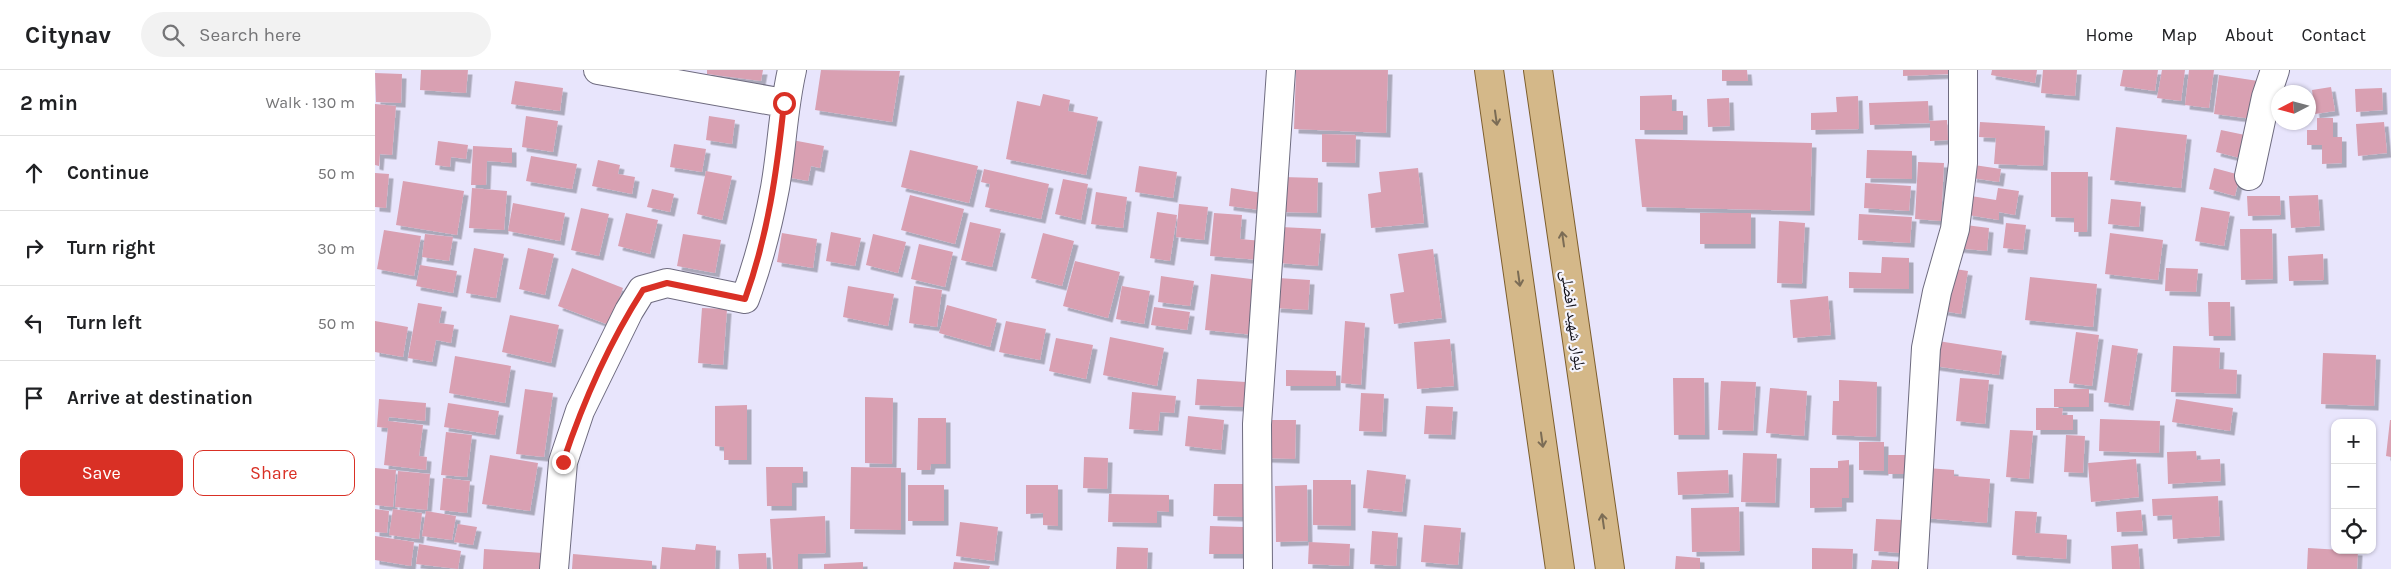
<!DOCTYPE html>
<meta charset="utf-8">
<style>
body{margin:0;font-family:Karla,"Noto Naskh Arabic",sans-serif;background:#f2f2f2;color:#202124}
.controls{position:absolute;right:15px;bottom:15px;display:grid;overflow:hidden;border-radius:10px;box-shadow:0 1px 4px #0004}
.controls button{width:45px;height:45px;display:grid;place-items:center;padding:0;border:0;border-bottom:1px solid #e0e0e0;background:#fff;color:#202124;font:25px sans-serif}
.compass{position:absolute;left:1896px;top:15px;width:45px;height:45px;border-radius:50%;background:#fff;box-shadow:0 1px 4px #0004;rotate:264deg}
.stop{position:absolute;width:15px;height:15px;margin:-11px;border:4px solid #d93025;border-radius:50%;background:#fff}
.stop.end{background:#d93025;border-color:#fff;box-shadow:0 1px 5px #0008}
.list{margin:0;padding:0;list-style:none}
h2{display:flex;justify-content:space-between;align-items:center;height:65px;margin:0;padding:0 20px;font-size:21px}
h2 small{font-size:16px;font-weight:400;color:#757577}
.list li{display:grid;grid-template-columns:32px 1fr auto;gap:15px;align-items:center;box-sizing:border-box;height:75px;padding:0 20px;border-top:1px solid #e0e0e0}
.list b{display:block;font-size:19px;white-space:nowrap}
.list em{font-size:16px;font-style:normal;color:#757577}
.actions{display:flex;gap:10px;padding:15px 20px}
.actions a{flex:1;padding:11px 0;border:1px solid #d93025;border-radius:10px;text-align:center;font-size:18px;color:#d93025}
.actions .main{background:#d93025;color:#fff}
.icon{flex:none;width:28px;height:28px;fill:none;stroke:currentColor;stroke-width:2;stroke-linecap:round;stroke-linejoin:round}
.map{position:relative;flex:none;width:2016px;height:499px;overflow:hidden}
header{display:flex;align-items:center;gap:30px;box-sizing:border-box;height:70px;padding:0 25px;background:#fff;border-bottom:1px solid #e0e0e0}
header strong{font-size:24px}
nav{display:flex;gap:28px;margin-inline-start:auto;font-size:18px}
.search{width:350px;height:45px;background:#f2f2f2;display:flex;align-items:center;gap:12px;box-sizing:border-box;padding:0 18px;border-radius:28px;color:#757577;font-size:19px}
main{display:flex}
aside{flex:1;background:#fff}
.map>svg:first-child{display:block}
.building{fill:#d9a0b2;filter:url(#shadow)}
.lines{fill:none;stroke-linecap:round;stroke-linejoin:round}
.minor-casing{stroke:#6e6b7f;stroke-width:30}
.primary-casing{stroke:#7d5e2d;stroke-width:30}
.minor{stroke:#fff;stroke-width:28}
.primary{stroke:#d4b889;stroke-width:28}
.oneway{stroke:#7b6c55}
.route{stroke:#d93025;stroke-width:6}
.labels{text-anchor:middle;stroke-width:4.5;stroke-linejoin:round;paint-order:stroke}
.street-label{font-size:16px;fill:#0f0e16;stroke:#f5f4fd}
</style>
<header>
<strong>Citynav</strong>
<div class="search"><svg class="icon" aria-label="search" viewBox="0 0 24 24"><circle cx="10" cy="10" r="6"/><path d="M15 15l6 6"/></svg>Search here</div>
<nav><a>Home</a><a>Map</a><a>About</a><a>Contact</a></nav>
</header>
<main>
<aside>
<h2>2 min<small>Walk · 130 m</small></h2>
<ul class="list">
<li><svg class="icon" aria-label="ahead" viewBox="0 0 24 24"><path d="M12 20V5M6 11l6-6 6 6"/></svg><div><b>Continue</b></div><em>50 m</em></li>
<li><svg class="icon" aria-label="right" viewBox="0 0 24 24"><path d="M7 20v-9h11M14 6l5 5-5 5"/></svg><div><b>Turn right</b></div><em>30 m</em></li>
<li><svg class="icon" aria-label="left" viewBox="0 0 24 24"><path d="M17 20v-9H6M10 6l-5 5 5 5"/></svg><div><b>Turn left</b></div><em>50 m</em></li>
<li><svg class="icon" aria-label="arrive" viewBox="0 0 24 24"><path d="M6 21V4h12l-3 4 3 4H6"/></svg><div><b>Arrive at destination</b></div></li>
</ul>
<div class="actions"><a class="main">Save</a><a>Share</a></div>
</aside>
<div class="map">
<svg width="2016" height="499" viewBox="0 0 2016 499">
<defs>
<filter id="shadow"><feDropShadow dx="4.5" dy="4.5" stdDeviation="0" flood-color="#0004"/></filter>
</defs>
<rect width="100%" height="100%" fill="#e8e5fc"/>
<path class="building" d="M46 0H93L91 23 45 20Z
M332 0H388L386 11 332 4Z
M446 0 525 1 517 52 440 40Z
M921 0H1013L1011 63 919 59Z
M1347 0H1372L1373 11H1347Z
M1528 0H1579V4L1528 6Z
M1617 0H1662L1660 13 1616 5Z
M1668 0H1702L1700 26 1666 23Z
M1748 0H1783L1780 21 1745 16Z
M1787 0H1810L1806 31 1782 28Z
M1814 0H1839L1834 38 1810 35Z
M0 3 27 4 26 33 1 32Z
M1844 5 1883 11 1878 49 1839 44Z
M140 11 188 18 185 41 136 34Z
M1956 17 1960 41 1940 44 1937 20Z
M2007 18 2008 40 1981 42 1980 19Z
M668 24 695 30 693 41 723 47 711 105 631 89 642 31 665 36Z
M1297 25V41H1308V60H1265V26Z
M1483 26 1484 59 1436 60V43L1462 42 1461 27Z
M1354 28 1355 56 1333 57 1332 29Z
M1553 31 1554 51 1572 50 1573 70 1555 71V53L1495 55 1494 33Z
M0 34 21 36 17 85 5 84 4 96 0 95Z
M151 46 183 51 178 82 147 77Z
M334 46 360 50 357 74 331 70Z
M1942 48H1958V67H1967V93L1947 94V75H1932V60H1942Z
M1605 52 1670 56 1668 96 1619 94 1621 68 1604 67Z
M2009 52 2012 83 1983 86 1981 54Z
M1741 57 1812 65 1806 118 1735 110Z
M1846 60 1870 65 1865 88 1841 82Z
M947 64 981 65 980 93 947 92Z
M1260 69 1437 73 1435 141 1267 137Z
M417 70 449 76 445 98 436 96 433 111 411 107Z
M63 71 93 75 91 89 76 87 75 97 60 95Z
M299 74 331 79 327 102 295 97Z
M98 76 137 78V93L112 91 111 115H96Z
M535 80 603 96 594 133 526 117Z
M1492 80 1537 81V109L1491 108Z
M156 86 202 94 197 119 151 111Z
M223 90 245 95 243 104 260 107 257 124 217 116Z
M1543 92 1569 93 1566 151 1540 149Z
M1599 95 1626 99 1624 112 1597 108Z
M764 96 802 102 798 128 760 122Z
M1043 98 1049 153 996 158 993 124 1006 122 1004 102Z
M1839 98 1865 105 1860 126 1834 119Z
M609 99 674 114 666 149 610 137 615 114 606 112Z
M331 101 357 106 347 150 322 144Z
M1676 102H1713L1712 162H1699V148L1676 147Z
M0 103 14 104 11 138 0 137Z
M908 107 943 108 942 143 907 142Z
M688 109 713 114 706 150 680 144Z
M28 111 89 121 82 165 21 155Z
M1490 113 1536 116 1534 141 1489 138Z
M97 118 132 121 129 160 94 158Z
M856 118 887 123 885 140 854 136Z
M1623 118 1644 121 1640 145 1624 142V150L1593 145 1596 126 1621 130Z
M277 119 299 124 295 142 272 137Z
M721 122 752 127 748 158 716 154Z
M535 125 589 139 580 174 526 160Z
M1943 125 1945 156 1916 158 1914 126Z
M1872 126H1905L1906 145 1873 146Z
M1736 129 1766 132 1764 157 1733 154Z
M138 133 190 143 185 171 133 161Z
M804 134 833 137 829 170 801 167Z
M1826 137 1855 142 1849 176 1820 171Z
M206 138 234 144 224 186 196 180Z
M782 142 802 145 795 191 775 188Z
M251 143 283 150 275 184 243 176Z
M839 143 867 145 865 169 887 171 885 190 835 186Z
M1325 143H1376V174H1325Z
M1484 144 1537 147 1535 173 1483 170Z
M1404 151 1430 153 1427 214 1402 213Z
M595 152 626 159 617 197 586 190Z
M1631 153 1651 155 1648 180 1628 178Z
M1583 154 1614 158 1612 181 1581 178Z
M906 157 946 159 943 196 904 193Z
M1865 159H1897L1898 209 1866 210Z
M9 160 46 166 39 206 2 199Z
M456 162 486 168 480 196 451 191Z
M407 163 442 169 438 198 402 192Z
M668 163 699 171 687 216 656 208Z
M1735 163 1788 170 1783 210 1730 204Z
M50 164 78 167 74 191 47 187Z
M308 164 346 170 340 203 302 196Z
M498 164 531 172 523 203 491 195Z
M544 174 578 182 570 217 536 209Z
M99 178 129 184 121 228 91 223Z
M153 178 179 184 170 225 144 219Z
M1058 179 1067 248 1019 254 1015 224 1029 222 1023 184Z
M1948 184 1949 210 1914 211 1913 186Z
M1507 187 1534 188V219L1474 218V202L1506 203Z
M700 191 745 202 733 248 688 236Z
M45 195 82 201 78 223 41 216Z
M197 198 248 218 234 255 183 236Z
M1574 198 1593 201 1586 244 1568 241Z
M1791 198 1823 199 1821 222 1790 221Z
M836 204 884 210 879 265 830 260Z
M786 206 819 211 815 236 783 232Z
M1655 207 1722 214 1718 257 1650 250Z
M903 208 935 210 933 240 901 238Z
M473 216 519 224 513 256 468 247Z
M539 216 567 220 562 257 534 253Z
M747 216 775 221 769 254 741 249Z
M1453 226 1456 265 1418 268 1415 230Z
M1833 232H1855L1856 266H1834Z
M43 233 67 237 64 253 79 255 76 273 61 270 57 292 33 288Z
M572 235 622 249 615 277 564 263Z
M779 237 815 242 812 260 776 255Z
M327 238 352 239 348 295 323 293Z
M135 245 184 255 176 293 127 282Z
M0 251 33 257 28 287 0 282Z
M631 251 671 259 665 290 624 282Z
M970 251 990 253 986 315 966 313Z
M1701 262 1724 265 1717 316 1694 313Z
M735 267 789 278 782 316 728 305Z
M681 268 718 275 711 309 674 301Z
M1075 269 1079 316 1042 319 1039 272Z
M1563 271 1627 281 1624 305 1559 296Z
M1737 275 1763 279 1754 336 1729 332Z
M1798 276 1845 278 1844 299 1862 300 1861 324 1796 322Z
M1948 283 2001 285 1999 336 1946 334Z
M80 286 136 296 130 333 74 323Z
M911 300 961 301V316H911Z
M1298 308H1329L1330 365H1299Z
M1585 308 1614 310 1610 354 1581 351Z
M822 309 871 312 870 337 820 335Z
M1464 310 1502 312 1501 367 1457 365 1458 331H1464Z
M1346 311 1381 312 1378 361 1343 360Z
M1395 318 1432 321 1429 366 1391 363Z
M150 319 178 323 169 387 141 384Z
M1679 319H1714V337H1679Z
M757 322 801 326 799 343 785 342 783 361 754 359Z
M986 323 1009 324 1007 362 984 361Z
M490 327 518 328 517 394 490 393Z
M4 329 51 333 50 351 14 347 13 351 48 355 44 386 52 387 51 400 9 395 13 358 2 357Z
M1801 329 1858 338 1855 361 1797 352Z
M73 333 124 341 120 365 69 357Z
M372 335V390H349V377L340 376V336Z
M1051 336 1078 337 1076 365 1049 364Z
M1661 338H1688L1687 345H1698V360H1661Z
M813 346 849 350 846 380 810 376Z
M543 348H571V394H556L555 400H542Z
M1725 349 1785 351 1784 383 1724 381Z
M887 350H921L920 389 887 388Z
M2015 350H2016V387L2011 386Z
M1635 360 1658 361 1654 409 1631 407Z
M71 362 97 365 92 407 66 405Z
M1691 365 1710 366 1708 403 1689 402Z
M1484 372H1509V401L1484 400Z
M1821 381 1822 390 1845 389 1846 411 1793 414 1792 382Z
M1368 383 1402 384 1400 433 1366 432Z
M115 385 163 393 155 441 107 434Z
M1513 385H1531L1530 404H1513Z
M709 387 733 388 732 419 708 418Z
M1761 389 1764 427 1716 432 1713 393Z
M1474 390V428H1467V437L1435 438V398H1463V391Z
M391 397H428V413H417V436H392Z
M476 397 526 398V460L475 459Z
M0 398 21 400 18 437 0 435Z
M1552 398 1579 400V406L1615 409 1612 453 1549 448Z
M992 400 1031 405 1027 442 988 438Z
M1353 400 1354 423 1303 425 1302 402Z
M23 401 55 404 52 440 20 437Z
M68 408 95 411 92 443 65 440Z
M938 410H976V456L938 455Z
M839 414H870L869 447 838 446Z
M533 415H569V451H533Z
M651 415H683V456L668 455V443L651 444Z
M932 415 933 471 901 472 900 416Z
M734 424 794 425V442L782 441V453L733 452Z
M1843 426 1845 466 1798 469 1797 445 1778 446 1777 429Z
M1364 437 1365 481 1317 482 1316 438Z
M0 439 14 441 12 463 0 462Z
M18 439 47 443 44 469 14 465Z
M1766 440 1768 461 1742 462 1741 442Z
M51 441 81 446 77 470 47 466Z
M1640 441 1662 442 1660 463 1692 465 1691 489 1637 485Z
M450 446 451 483 423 484V499H398L395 449Z
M1501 449 1528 450 1526 483 1499 481Z
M585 452 623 457 619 491 581 486Z
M83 454 102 457 98 475 79 472Z
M1049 455 1086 458 1083 495 1046 492Z
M835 456 869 457 868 484H834Z
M997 461 1023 463 1021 496 995 494Z
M0 466 39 472 36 496 0 490Z
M934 472 975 474 974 496 933 494Z
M44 474 86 481 83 499 41 494Z
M321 474 341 476 340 499H285L287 477 320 480Z
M1763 474 1765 499H1737L1736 476Z
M742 477 773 478 772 499H741Z
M1437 478 1478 479 1477 499H1437Z
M1933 478 1983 481 1982 499H1932Z
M109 479 168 483V499H108Z
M391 483 392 499H364L363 484Z
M198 484 277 491V499H197Z
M1301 486 1325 488V499H1300Z
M1497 490 1531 492V499H1496Z
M488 492V499H449V494Z
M579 492 615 496 614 499H578Z"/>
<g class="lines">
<defs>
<path id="minor" d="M223 0 409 33
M1874 106 1891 27 1900 0
M179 499 188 392 205 341 254 241 267 220 292 213 370 229C383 194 393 155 400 118 407 78 408 39 417 0
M883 499 882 354 906 0
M1538 499 1551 278 1562 222 1580 159 1588 93V0"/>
<path id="primary" d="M1114 0 1185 499
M1163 0 1235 499"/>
</defs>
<use href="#minor" class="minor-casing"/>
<use href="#primary" class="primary-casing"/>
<use href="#minor" class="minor"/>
<use href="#primary" class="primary"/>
</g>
<defs><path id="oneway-shaft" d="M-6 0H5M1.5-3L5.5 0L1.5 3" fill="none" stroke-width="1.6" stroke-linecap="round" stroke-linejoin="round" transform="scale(1.25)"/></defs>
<g class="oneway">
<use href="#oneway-shaft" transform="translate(1121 48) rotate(82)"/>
<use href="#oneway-shaft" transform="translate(1188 169) rotate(-98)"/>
<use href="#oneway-shaft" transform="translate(1144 209) rotate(82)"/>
<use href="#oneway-shaft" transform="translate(1167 370) rotate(82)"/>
<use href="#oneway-shaft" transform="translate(1228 451) rotate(-98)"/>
</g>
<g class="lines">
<path class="route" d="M188 392C208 332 234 273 268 220L292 213 370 229C393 165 402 101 409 33"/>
</g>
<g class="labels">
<g class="street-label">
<text transform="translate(1199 250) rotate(82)" y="6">بلوار شهید افضلی</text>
</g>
</g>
</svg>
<div class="controls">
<button>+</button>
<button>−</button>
<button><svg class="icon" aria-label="locate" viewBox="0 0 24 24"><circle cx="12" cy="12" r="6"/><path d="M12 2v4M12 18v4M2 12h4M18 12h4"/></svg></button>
</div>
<svg class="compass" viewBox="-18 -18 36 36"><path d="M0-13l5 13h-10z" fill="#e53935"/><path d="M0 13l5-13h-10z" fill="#757577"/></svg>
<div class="stop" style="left:409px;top:33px"></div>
<div class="stop end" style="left:188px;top:392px"></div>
</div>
</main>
